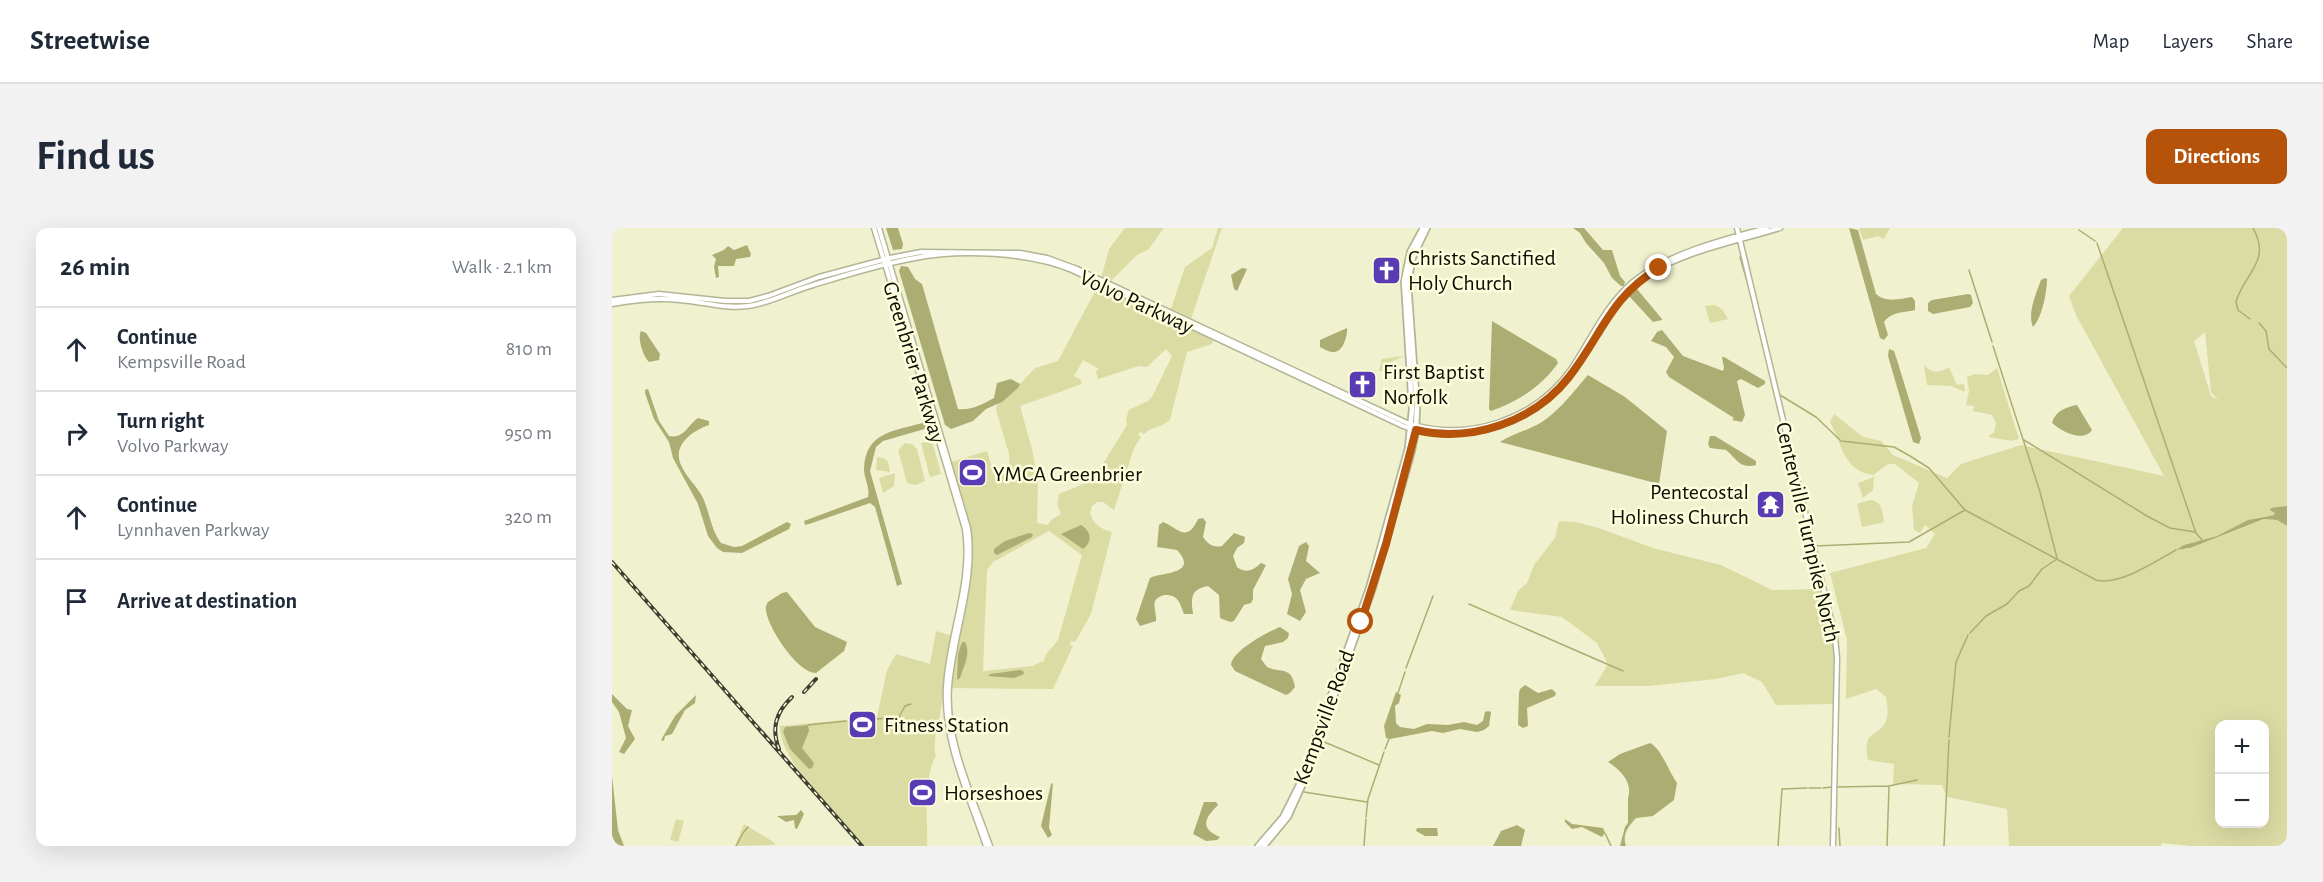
<!DOCTYPE html>
<meta charset="utf-8">
<style>
body{margin:0;font-family:"Alegreya Sans",sans-serif;background:#f2f2f3;color:#1f2937}
.controls{position:absolute;right:18px;bottom:18px;display:grid;overflow:hidden;border-radius:12px;box-shadow:0 6px 24px #0002}
.controls button{width:54px;height:54px;display:grid;place-items:center;padding:0;border:0;border-bottom:2px solid #e0e1e3;background:#fff;color:#1f2937;font:30px sans-serif}
.stop{position:absolute;width:18px;height:18px;margin:-14px;border:4px solid #b45309;border-radius:50%;background:#fff}
.stop.end{background:#b45309;border-color:#fff;box-shadow:0 2px 6px #0008}
.list{margin:0;padding:0;list-style:none}
h2{display:flex;justify-content:space-between;align-items:center;height:78px;margin:0;padding:0 24px;font-size:26px}
h2 small{font-size:20px;font-weight:400;color:#747a83}
.list li{display:grid;grid-template-columns:39px 1fr auto;gap:18px;align-items:center;box-sizing:border-box;height:84px;padding:0 24px;border-top:2px solid #e0e1e3}
.list b{display:block;font-size:22px;white-space:nowrap}
.list p{margin:0;font-size:20px;white-space:nowrap;color:#747a83}
.list em{font-size:20px;font-style:normal;color:#747a83}
.icon{flex:none;width:33px;height:33px;fill:none;stroke:currentColor;stroke-width:2;stroke-linecap:round;stroke-linejoin:round}
.map{position:relative;flex:none;width:1675px;height:618px;overflow:hidden;border-radius:12px}
header{display:flex;align-items:center;gap:36px;box-sizing:border-box;height:84px;padding:0 30px;background:#fff;border-bottom:2px solid #e0e1e3}
header strong{font-size:28px}
nav{display:flex;gap:33px;margin-inline-start:auto;font-size:21px}
.intro{display:flex;align-items:center;justify-content:space-between;box-sizing:border-box;height:144px;padding:0 36px}
h1{margin:0;font-size:42px}
.button{padding:15px 27px;border-radius:12px;background:#b45309;color:#fff;font-size:21px;font-weight:700}
main{display:flex;gap:36px;padding:0 36px}
aside{flex:1;background:#fff;border-radius:12px;box-shadow:0 6px 24px #0002}
.map>svg:first-child{display:block}
.green{fill:#dbdca4;fill-rule:evenodd}
.water{fill:#acad72}
.lines{fill:none;stroke-linecap:round;stroke-linejoin:round}
.stream{stroke:#acad72;stroke-width:1.5}
.secondary-casing{stroke:#b4b595;stroke-width:7}
.primary-casing{stroke:#b4b595;stroke-width:8}
.secondary{stroke:#fff;stroke-width:4}
.primary{stroke:#fff;stroke-width:4.5}
.rail-casing{stroke:#3f3f31;stroke-width:4}
.rail{stroke:#fdfedc;stroke-width:1.5;stroke-dasharray:4.5;stroke-linecap:butt}
.route{stroke:#b45309;stroke-width:8}
.labels{text-anchor:middle;stroke-width:5;stroke-linejoin:round;paint-order:stroke}
.poi-label{font-size:22px;fill:#0d0d04;stroke:#fdfedc;text-anchor:start}
.street-label{font-size:22px;fill:#0d0d04;stroke:#fdfedc}
</style>
<header>
<strong>Streetwise</strong>
<nav><a>Map</a><a>Layers</a><a>Share</a></nav>
</header>
<div class="intro"><h1>Find us</h1><a class="button">Directions</a></div>
<main>
<aside>
<h2>26 min<small>Walk · 2.1 km</small></h2>
<ul class="list">
<li><svg class="icon" aria-label="ahead" viewBox="0 0 24 24"><path d="M12 20V5M6 11l6-6 6 6"/></svg><div><b>Continue</b><p>Kempsville Road</p></div><em>810 m</em></li>
<li><svg class="icon" aria-label="right" viewBox="0 0 24 24"><path d="M7 20v-9h11M14 6l5 5-5 5"/></svg><div><b>Turn right</b><p>Volvo Parkway</p></div><em>950 m</em></li>
<li><svg class="icon" aria-label="ahead" viewBox="0 0 24 24"><path d="M12 20V5M6 11l6-6 6 6"/></svg><div><b>Continue</b><p>Lynnhaven Parkway</p></div><em>320 m</em></li>
<li><svg class="icon" aria-label="arrive" viewBox="0 0 24 24"><path d="M6 21V4h12l-3 4 3 4H6"/></svg><div><b>Arrive at destination</b></div></li>
</ul>
</aside>
<div class="map">
<svg width="1675" height="618" viewBox="0 0 1675 618">
<rect width="100%" height="100%" fill="#f0f1cf"/>
<path class="green" d="M513 0H552L536 22 525 27 498 54 489 50 497 21Z
M606 0H610L579 91 559 81 573 39 600 20Z
M1247 0H1278L1272 11 1266 8 1251 12Z
M1511 0H1675V278L1662 287 1643 290 1605 308 1572 317 1573 322 1653 291 1665 292 1675 298V618H1579L1550 615 1549 618H1397L1395 581 1335 569 1330 557 1281 556 1282 536 1256 532C1250 500 1265 512 1274 493 1277 486 1275 476 1274 469L1264 461 1234 471 1235 412 1218 345 1314 320 1323 306 1313 297 1308 305 1302 302 1300 278 1307 255 1283 236H1276L1261 247C1231 243 1230 215 1218 194L1222 186 1251 209 1269 213 1281 227 1335 250 1349 236 1409 217 1552 248 1464 87 1457 68ZM1593 104 1599 164 1606 172 1599 168 1582 113ZM1608 496H1652V596H1608Z
M487 56 601 111 600 116 575 124 558 192C551 199 539 199 532 206L528 204 526 207 529 209 522 220 502 282 491 274H485L480 278 478 285C482 296 488 301 500 304L479 386 463 414 459 413 458 417 461 418 441 461 339 460 360 322 356 294 339 234 375 223 383 249 398 244 397 226 384 182 385 177 406 160 408 156 423 140 446 133ZM554 121 560 128 540 169 536 173 517 182 514 191 515 197 481 252 447 266 445 276 449 286 439 292 436 297 425 295 426 254 420 221 408 178 470 156 468 151 462 148 471 132 487 141 484 143 486 151 527 138 535 139ZM437 303 470 327 446 412C441 420 433 424 432 433L420 438 371 443 375 342 381 334Z
M1103 77 1111 82 1116 91 1098 95 1093 78Z
M792 128 779 134 781 147 777 144 767 143 770 131Z
M1312 137C1321 146 1326 145 1337 139L1345 157 1352 156 1353 164 1339 158 1315 157Z
M1385 140 1407 211 1400 213 1376 209 1382 204 1384 195 1380 187 1361 183 1362 178 1354 177 1357 163 1355 149 1363 146 1376 147Z
M320 213 329 246 318 249 309 215Z
M293 215 300 216 305 221 313 253 304 257 295 255 286 222Z
M265 229 271 230 276 233 278 244 264 242Z
M283 245 282 258 271 265 267 250Z
M1262 249 1261 262 1251 270 1246 255Z
M1258 272C1271 274 1270 283 1272 294L1250 299 1245 276Z
M947 293 963 294 987 300 1041 320 1109 337 1160 362 1208 361C1222 406 1224 430 1222 476L1164 477 1150 454 1131 445 1104 451 1036 458H983L996 436 985 415 950 389 898 382 906 363 915 355 922 337 943 310Z
M324 403 340 408 327 493 321 496C327 506 320 517 324 528 311 548 316 593 315 618H252C229 592 166 532 168 498L265 489 275 442 284 426 318 436Z
M64 591 72 593 66 614 58 612Z
M132 596 163 615 162 617 123 618Z"/>
<path class="water" d="M274 0H286L291 16 290 21 281 22Z
M961 0H972L991 22H1000L1008 48 1013 54 1012 58H1009L1000 50 992 35 974 15 968 5Z
M1237 0 1246 2 1264 66C1274 75 1288 71 1300 69L1303 73V82C1292 85 1280 83 1272 94L1276 107 1272 112 1268 110Z
M135 17 139 26 138 29 124 31 122 38H106L107 49 104 50 102 39 104 31 100 27 112 22 116 18 122 22Z
M289 38 296 39 303 51 310 56 346 181C358 183 371 176 382 170L385 155 399 151 408 156 406 160 390 174 374 181 361 193 339 201 333 197 287 43Z
M630 40 635 41 625 63 622 61 619 47Z
M1433 50 1435 51C1435 64 1430 90 1421 99 1415 85 1424 66 1429 52Z
M1025 61 1050 91V92L1041 94 1017 68Z
M1356 66 1359 67 1361 75 1358 79 1321 86 1316 83V75L1320 72Z
M880 93 944 131 946 135C930 158 906 174 879 183L877 181Z
M735 100C736 105 732 123 723 124 718 125 712 121 708 119V112Z
M1050 102 1071 128 1111 143 1112 140 1110 129H1112L1153 153V156L1146 160 1129 151 1125 153 1133 187 1130 194 1120 192 1122 190 1057 149 1054 144 1062 129 1054 119 1039 113 1045 104Z
M29 103 34 105 48 126 47 132 37 134C31 128 25 110 29 103Z
M1277 121 1282 123 1285 132 1309 210 1307 216 1301 214 1276 128Z
M976 147 1013 169 1055 203 1047 256 888 214C900 206 917 202 930 194 949 181 961 164 976 147Z
M36 161 47 193 57 208C72 211 76 197 86 190L97 193V197C80 203 60 217 69 237 74 249 84 257 90 268 98 284 98 300 109 315L122 319 130 318 175 294 179 296 177 301 130 325 111 324 105 320 96 308 86 276 61 230 57 214 42 191 33 165V162Z
M1465 177 1480 202C1471 215 1449 203 1440 195 1443 183 1454 179 1465 177Z
M314 194 316 200 271 213 264 219 258 243 290 356 285 358 263 279 258 275 200 295 193 297 192 293 256 269C258 258 252 251 252 241 253 203 284 203 314 194Z
M1098 208H1103L1144 233V237C1127 241 1125 231 1114 222L1098 220 1096 216Z
M1675 278V298L1665 292 1652 291 1578 320 1564 322 1572 317 1605 308 1636 292 1662 287 1663 285 1658 282 1659 280Z
M591 290 594 294 591 309C596 316 601 320 610 318L622 305 633 309 632 315 625 320 621 328 625 339C634 346 642 342 649 335L654 337 641 362V371L639 375 632 377 622 393 618 394 608 390 607 367 596 358C578 361 579 371 581 386H572C568 375 566 366 552 367 536 372 545 381 544 393L528 398 524 391 538 350C548 344 588 347 565 322L545 319 547 297 551 294C567 301 575 315 586 291Z
M469 297C479 303 481 314 471 321L449 306Z
M417 305 421 306 420 309 385 327 382 325V321L393 313Z
M694 314 697 318 694 333 708 345 694 351 688 362 694 384 688 393 675 386 680 366 676 351 687 318Z
M175 364 203 399 235 414 232 423 204 445C185 445 155 398 154 382 153 379 155 376 156 374L170 365Z
M668 399 677 405 676 410 671 414 653 418 649 431 655 439C670 446 679 437 683 459L678 465 674 467 623 443 619 437C620 423 655 404 668 399Z
M350 414H353C359 425 352 438 348 450L345 452 346 426Z
M408 442 411 443 412 446 402 450 376 448 378 446Z
M913 457 926 465 940 461 944 465 943 468 915 480 916 498 911 500 906 497 907 465 908 461Z
M784 464 789 467 787 475 783 478 784 495 788 499 802 501 815 496 836 497 852 494 865 497 871 493 873 484 876 483 879 484 877 498 872 502 865 504 848 501 831 505 820 503 778 511 774 510 772 498Z
M0 466 15 481 20 482 16 498 23 511 12 526 7 524 14 510 7 484 0 474Z
M84 467 83 475 73 482 60 506 53 508 52 513 49 512 63 488Z
M196 497 197 503 190 520 202 535 200 540 197 541 178 521 171 504 173 499Z
M1038 515C1049 520 1057 544 1065 555L1062 572 1041 588 1024 590C1016 599 1010 606 1014 618H1008L1013 599 1016 595V570C1021 555 1009 542 996 534L1008 526Z
M0 548 6 602 12 618H5L0 608Z
M441 555 437 600 440 607 436 610 429 598 439 556Z
M592 574H604L606 577C594 589 586 600 608 609L605 612 594 613 581 606Z
M189 582 192 586 185 601 183 600 182 592 174 594 165 588 184 587Z
M953 591 960 596 991 600 993 605 990 609 970 599 960 601 953 594Z
M905 597 913 602 909 618H881L889 603Z
M805 600H825L826 608H813L804 603Z"/>
<g class="lines">
<path class="stream" d="M1467 2 1483 13
M1485 15 1584 305 1590 312
M1128 29 1137 60
M1357 42 1380 114
M1143 83 1147 103
M1638 91 1626 82 1624 74C1632 45 1660 34 1641 0
M1647 95 1654 103 1657 121 1675 140
M1381 118 1428 264 1445 330
M1153 126 1163 165
M1168 167 1204 189 1229 213 1282 219 1298 228 1317 240 1353 282 1484 352C1508 358 1544 333 1564 322
M1412 212 1535 288 1558 300 1583 304
M1176 221 1180 240
M1181 243 1191 283
M1203 318 1297 314 1353 282
M857 376 1011 443
M1358 405 1374 388 1395 376 1407 363 1417 358 1430 341 1445 331
M794 440 821 368
M786 465 793 444
M242 493 287 489 293 478 299 476
M196 497 234 493
M1337 509 1344 434 1356 407
M710 513 767 537
M773 521 777 511
M1224 559 1277 558 1305 552
M1197 560H1209
M1211 560 1220 559
M692 564 755 574
M754 589 756 571 772 524
M1227 600 1228 618
M993 605 999 618
M124 618 131 605 136 599
M752 618 754 591
M1166 618 1170 561 1195 560
M1275 618 1277 559
M1332 618 1337 512"/>
<defs>
<path id="secondary" d="M262 0 280 59 291 91 353 301C361 354 337 406 334 459 331 514 357 567 374 618
M267 0 356 300C364 353 341 406 337 459 333 512 361 569 378 618
M1125 0 1223 409 1225 430 1221 618
M0 72 47 66 113 73H137L156 68 207 49 278 30 309 24 408 25 435 30 465 41 795 195C855 215 924 192 960 140 980 110 993 78 1021 54 1054 26 1113 11 1155 0
M0 76C22 72 45 69 68 72 91 74 113 81 136 78 159 75 179 63 201 57 234 47 268 36 303 30 348 21 417 24 460 42L791 198C813 207 838 207 862 204 903 198 941 174 964 140 984 109 998 75 1028 52 1066 24 1123 14 1168 0"/>
<path id="primary" d="M646 618 671 589 687 557 757 360 796 220 800 181 792 53 798 24 811 0
M652 618 676 589 690 558 761 360 800 223 804 202 805 179 796 54 801 29 815 0"/>
</defs>
<use href="#secondary" class="secondary-casing"/>
<use href="#primary" class="primary-casing"/>
<use href="#secondary" class="secondary"/>
<use href="#primary" class="primary"/>
<defs>
<path id="rail" d="M0 334 250 618
M192 464 204 451
M167 521C159 500 164 484 180 469"/>
</defs>
<use href="#rail" class="rail-casing"/>
<use href="#rail" class="rail"/>
</g>
<g class="lines">
<path class="route" d="M749 394 774 316 804 202C859 215 922 194 957 149 990 107 998 69 1047 40"/>
</g>
<defs>
<symbol id="church-square" viewBox="-11 -11 22 22"><rect x="-9" y="-9" width="18" height="18" rx="4" fill="#593bb3" stroke="#fdfedc"/><path d="M-1.2-6h2.4v3.5h3.3v2.4h-3.3V6h-2.4V-.1h-3.3v-2.4h3.3Z" fill="#fff"/></symbol>
<symbol id="stadium-square" viewBox="-11 -11 22 22"><rect x="-9" y="-9" width="18" height="18" rx="4" fill="#593bb3" stroke="#fdfedc"/><path d="M0-5a6.5 5 0 1 0 0 10a6.5 5 0 1 0 0-10ZM-3.5-1.8h7v3.6h-7Z" fill="#fff"/></symbol>
<symbol id="temple-square" viewBox="-11 -11 22 22"><rect x="-9" y="-9" width="18" height="18" rx="4" fill="#593bb3" stroke="#fdfedc"/><path d="M0-6L5-2H3V0L6.5 2.5H4V6H1.5V3h-3V6H-4V2.5H-6.5L-3 0V-2H-5Z" fill="#fff"/></symbol>
</defs>
<g fill-rule="evenodd">
<use href="#church-square" x="758" y="26" width="33" height="33"/>
<use href="#church-square" x="734" y="140" width="33" height="33"/>
<use href="#stadium-square" x="344" y="228" width="33" height="33"/>
<use href="#temple-square" x="1142" y="260" width="33" height="33"/>
<use href="#stadium-square" x="234" y="480" width="33" height="33"/>
<use href="#stadium-square" x="294" y="548" width="33" height="33"/>
</g>
<g class="labels">
<g class="poi-label">
<text x="796" y="37">Christs Sanctified<tspan x="796" dy="25">Holy Church</tspan></text>
<text x="771" y="151">First Baptist<tspan x="771" dy="25">Norfolk</tspan></text>
<text x="381" y="253">YMCA Greenbrier</text>
<text x="1137" y="271" text-anchor="end">Pentecostal<tspan x="1137" dy="25">Holiness Church</tspan></text>
<text x="272" y="504">Fitness Station</text>
<text x="332" y="572">Horseshoes</text>
</g>
<g class="street-label">
<text transform="translate(525 73) rotate(25)" y="8">Volvo Parkway</text>
<text transform="translate(303 134) rotate(73)" y="8">Greenbrier Parkway</text>
<text transform="translate(1197 304) rotate(77)" y="8">Centerville Turnpike North</text>
<text transform="translate(711 489) rotate(-70)" y="8">Kempsville Road</text>
</g>
</g>
</svg>
<div class="controls">
<button>+</button>
<button>−</button>
</div>
<div class="stop" style="left:749px;top:394px"></div>
<div class="stop end" style="left:1047px;top:40px"></div>
</div>
</main>
